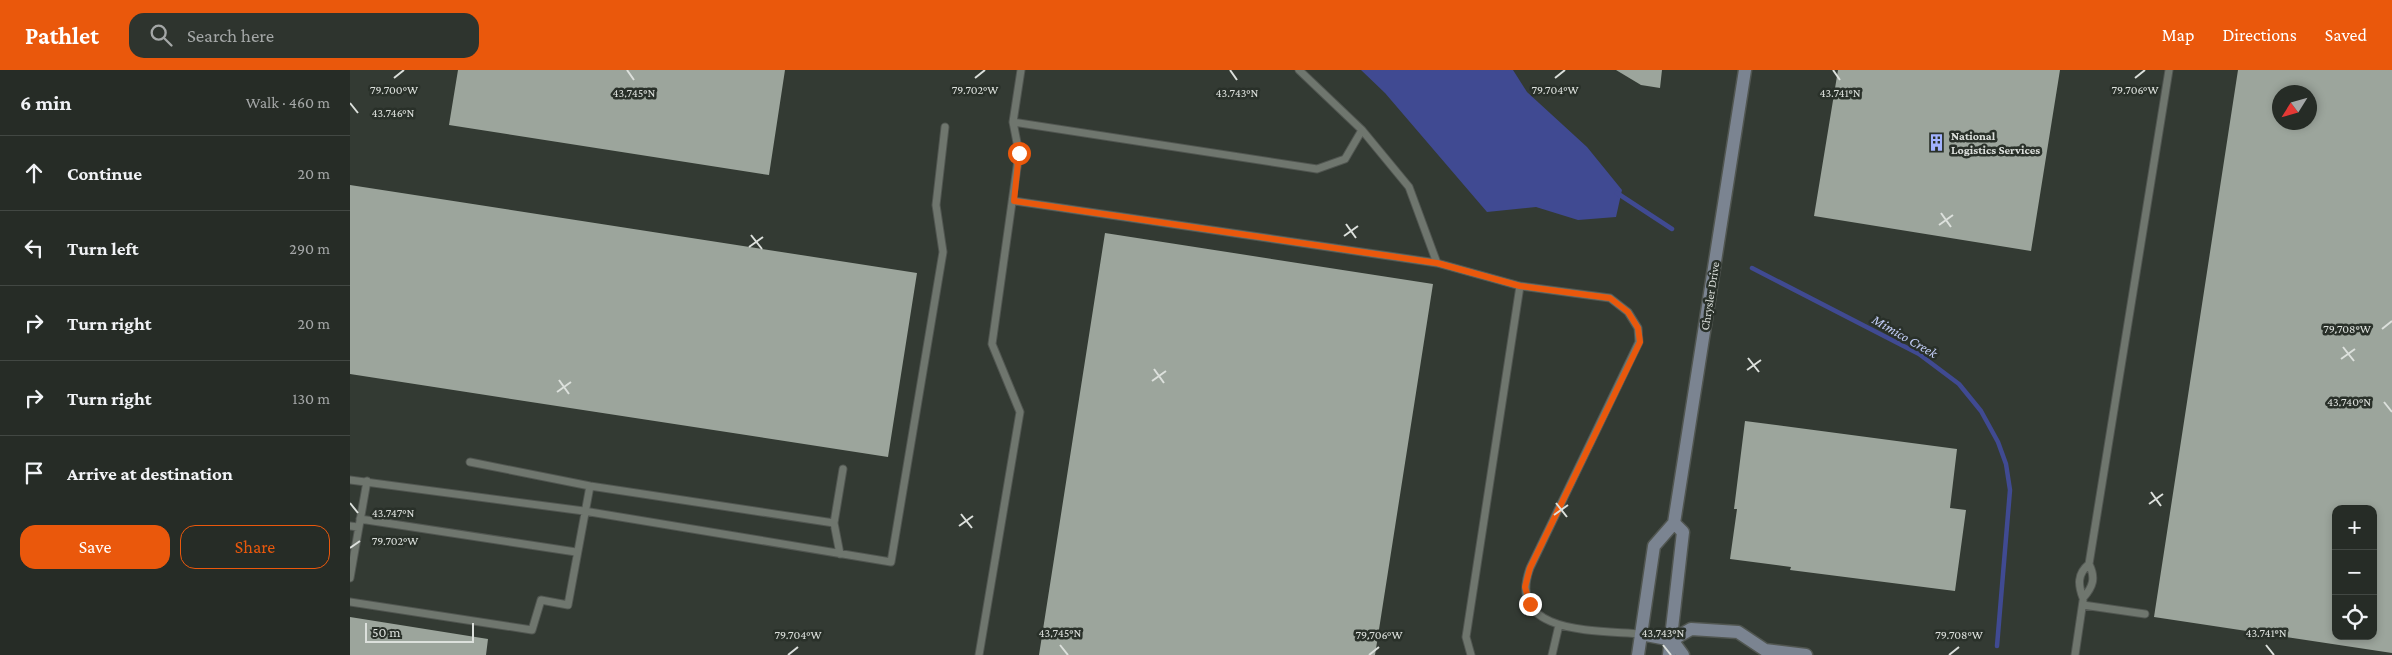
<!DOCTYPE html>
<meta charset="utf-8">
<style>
body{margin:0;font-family:"Crimson Pro",serif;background:#2e342e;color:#f1f3f6}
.controls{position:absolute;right:15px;bottom:15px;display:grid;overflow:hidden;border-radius:10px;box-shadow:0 2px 8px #0003}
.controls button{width:45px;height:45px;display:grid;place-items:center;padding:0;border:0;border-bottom:1px solid #424843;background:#262c26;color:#f1f3f6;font:25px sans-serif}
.compass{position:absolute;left:1922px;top:15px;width:45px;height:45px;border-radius:50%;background:#262c26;box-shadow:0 2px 8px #0003;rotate:233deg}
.scale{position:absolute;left:15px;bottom:12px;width:109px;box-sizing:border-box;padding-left:5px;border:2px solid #dce0dc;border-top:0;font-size:14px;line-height:18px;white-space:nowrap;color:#dce0dc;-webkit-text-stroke:4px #293029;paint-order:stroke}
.stop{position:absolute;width:15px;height:15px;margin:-11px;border:4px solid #ea580c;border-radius:50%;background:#fff}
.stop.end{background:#ea580c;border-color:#fff;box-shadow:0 1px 5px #0008}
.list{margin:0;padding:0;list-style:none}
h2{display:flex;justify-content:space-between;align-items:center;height:65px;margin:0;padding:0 20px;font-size:21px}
h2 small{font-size:16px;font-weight:400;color:#a4a7a7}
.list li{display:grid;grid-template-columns:32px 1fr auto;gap:15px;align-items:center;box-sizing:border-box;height:75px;padding:0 20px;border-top:1px solid #424843}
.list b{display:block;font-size:19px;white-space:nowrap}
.list em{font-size:16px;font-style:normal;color:#a4a7a7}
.actions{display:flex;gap:10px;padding:15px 20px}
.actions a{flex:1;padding:11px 0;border:1px solid #ea580c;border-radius:15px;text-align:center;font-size:18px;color:#ea580c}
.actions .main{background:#ea580c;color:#fff}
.icon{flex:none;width:28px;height:28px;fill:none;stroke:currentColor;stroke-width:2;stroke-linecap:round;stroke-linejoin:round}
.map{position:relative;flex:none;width:2042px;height:585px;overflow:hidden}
header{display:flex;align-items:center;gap:30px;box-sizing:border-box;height:70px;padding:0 25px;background:#ea580c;color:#fff}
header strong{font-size:24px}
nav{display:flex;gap:28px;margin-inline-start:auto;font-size:18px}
.search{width:350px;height:45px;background:#2e342e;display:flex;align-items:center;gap:12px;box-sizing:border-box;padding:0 18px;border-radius:15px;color:#a4a7a7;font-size:19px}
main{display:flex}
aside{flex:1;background:#262c26}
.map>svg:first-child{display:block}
.water{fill:#404a92}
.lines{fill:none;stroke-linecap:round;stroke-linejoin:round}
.stream{stroke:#404a92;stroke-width:4.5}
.building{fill:#9ca59c;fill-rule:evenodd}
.lane-casing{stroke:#515651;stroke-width:9}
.secondary-casing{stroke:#515651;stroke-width:15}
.lane{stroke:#6f766e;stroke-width:7}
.secondary{stroke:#7b8491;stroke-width:12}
.route{stroke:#ea580c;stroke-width:6}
.ticks{fill:none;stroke:#dce0dc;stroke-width:2}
.labels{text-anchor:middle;stroke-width:5;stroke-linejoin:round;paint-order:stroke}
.poi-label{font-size:12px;font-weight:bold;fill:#dce0dc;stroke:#293029;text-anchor:start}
.street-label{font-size:12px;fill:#dce0dc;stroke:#293029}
.water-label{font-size:14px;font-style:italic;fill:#c3cef7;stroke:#293029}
.ticks-label{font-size:12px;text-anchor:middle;fill:#dce0dc;stroke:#293029;stroke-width:5;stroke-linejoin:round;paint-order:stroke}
</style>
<header>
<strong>Pathlet</strong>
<div class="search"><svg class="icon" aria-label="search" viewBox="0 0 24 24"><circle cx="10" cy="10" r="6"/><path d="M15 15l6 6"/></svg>Search here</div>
<nav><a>Map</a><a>Directions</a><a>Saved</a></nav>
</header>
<main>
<aside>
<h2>6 min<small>Walk · 460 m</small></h2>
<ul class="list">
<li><svg class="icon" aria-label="ahead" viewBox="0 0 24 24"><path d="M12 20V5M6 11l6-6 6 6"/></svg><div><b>Continue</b></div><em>20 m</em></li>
<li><svg class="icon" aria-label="left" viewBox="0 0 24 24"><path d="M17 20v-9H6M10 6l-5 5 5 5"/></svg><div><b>Turn left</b></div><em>290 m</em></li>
<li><svg class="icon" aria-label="right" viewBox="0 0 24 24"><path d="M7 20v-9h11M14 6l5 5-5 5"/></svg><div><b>Turn right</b></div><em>20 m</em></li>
<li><svg class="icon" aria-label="right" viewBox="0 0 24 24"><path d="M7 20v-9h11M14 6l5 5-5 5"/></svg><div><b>Turn right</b></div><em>130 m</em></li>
<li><svg class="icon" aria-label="arrive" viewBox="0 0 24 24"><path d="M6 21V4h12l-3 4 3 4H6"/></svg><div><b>Arrive at destination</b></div></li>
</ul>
<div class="actions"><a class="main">Save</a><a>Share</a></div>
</aside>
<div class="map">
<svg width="2042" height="585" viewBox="0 0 2042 585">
<rect width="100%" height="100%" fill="#333a33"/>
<path class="water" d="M1011 0H1163L1177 22 1237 77 1272 120 1266 147 1228 150 1186 137 1137 142 1035 23Z"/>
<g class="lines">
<path class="stream" d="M1267 123 1322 159
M1402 198 1569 284 1609 314 1631 341 1648 372 1656 394 1660 420 1647 576"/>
</g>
<path class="building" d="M108 0H435L419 105 99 55Z
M1266 0H1312L1310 18 1291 15Z
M1488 0H1710L1681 181 1464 146Z
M1888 0H2042V583L1804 547ZM1930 22H1960V52H1930ZM1986 439H2023V566H1986Z
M0 115 567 203 538 387 0 304Z
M755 163 1083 214 1025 585H689Z
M1395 351 1607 379 1600 438 1616 440 1605 521 1440 500 1441 497 1380 489 1387 439H1384Z
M0 547 138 569 136 585H0Z"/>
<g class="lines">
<defs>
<path id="lane" d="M949 0 1012 60 1059 117 1087 193
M663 52 967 99 995 89 1012 60
M664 131 1087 193 1170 216 1260 228 1278 242 1288 258 1289 272 1180 498C1155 566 1250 560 1291 564
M120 392 240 416 484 453 490 484
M0 410 234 441 541 492 593 182 586 135 595 57
M10 449 226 482
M484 453 493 399
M0 456 8 457
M1739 494C1727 504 1728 515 1733 528 1743 517 1746 508 1739 494L1819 0
M0 508 17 411
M0 532 182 560 191 530 218 535 240 416
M1733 535 1795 544
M629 585 670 342 642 274 669 83 663 52 671 0
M1121 585 1116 567 1170 216
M1202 585 1209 555
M1725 585 1733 531"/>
<path id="secondary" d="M1291 564 1322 570 1333 585
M1322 570 1341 559 1388 562 1415 580 1456 585
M1288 585 1304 476 1324 453 1395 0
M1319 585 1333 462 1324 453"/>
</defs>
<use href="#lane" class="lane-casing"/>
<use href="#secondary" class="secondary-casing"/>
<use href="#lane" class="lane"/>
<use href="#secondary" class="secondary"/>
</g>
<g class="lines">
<path class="route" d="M669 83 664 131 1087 193 1170 216 1260 228 1278 242 1288 258 1290 272 1180 498 1175 517 1180 534"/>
</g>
<path class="ticks" d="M277 0 284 10M880 0 887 10M1483 0 1490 10M44 8 54 0M625 8 635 0M1205 8 1215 0M1785 8 1795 0M0 33 8 43M1591 143 1601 157M996 154 1006 168M1589 155 1603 145M401 165 412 179M994 166 1008 156M399 177 413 167M2032 259 2042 251M1993 277 2004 291M1398 288 1409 302M1991 289 2005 279M804 299 814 313M1397 300 1411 290M209 310 219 324M802 311 816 301M207 322 221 312M2034 332 2042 342M1801 422 1811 436M0 433 8 443M1206 433 1217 447M1799 434 1813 424M611 444 622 458M1204 445 1218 435M609 456 623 446M0 478 10 471M710 575 718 585M1313 575 1321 585M1916 575 1924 585M438 585 448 577M1019 585 1029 577M1599 585 1609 577"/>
<defs>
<symbol id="building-bare" viewBox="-9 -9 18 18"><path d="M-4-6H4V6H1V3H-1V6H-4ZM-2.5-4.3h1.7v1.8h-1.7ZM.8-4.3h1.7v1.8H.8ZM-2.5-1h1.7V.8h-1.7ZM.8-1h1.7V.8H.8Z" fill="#a2b2fd" stroke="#293029" stroke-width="2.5" paint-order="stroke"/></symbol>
</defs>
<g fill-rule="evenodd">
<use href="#building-bare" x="1574" y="60" width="25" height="25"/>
</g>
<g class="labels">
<g class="poi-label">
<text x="1601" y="70">National<tspan x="1601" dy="14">Logistics Services</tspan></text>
</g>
<g class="street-label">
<text transform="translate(1360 226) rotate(-81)" y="4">Chrysler Drive</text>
</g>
<g class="water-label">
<text transform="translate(1555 266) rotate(30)" y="5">Mimico Creek</text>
</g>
</g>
<g class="ticks-label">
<text x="44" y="24">79.700°W</text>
<text x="625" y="24">79.702°W</text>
<text x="1205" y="24">79.704°W</text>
<text x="1785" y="24">79.706°W</text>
<text x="284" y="27">43.745°N</text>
<text x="887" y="27">43.743°N</text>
<text x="1490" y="27">43.741°N</text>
<text x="43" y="47">43.746°N</text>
<text x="1997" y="263">79.708°W</text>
<text x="1999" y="336">43.740°N</text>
<text x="43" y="447">43.747°N</text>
<text x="45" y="475">79.702°W</text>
<text x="710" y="567">43.745°N</text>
<text x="1313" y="567">43.743°N</text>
<text x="1916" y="567">43.741°N</text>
<text x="448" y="569">79.704°W</text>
<text x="1029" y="569">79.706°W</text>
<text x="1609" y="569">79.708°W</text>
</g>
</svg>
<div class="controls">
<button>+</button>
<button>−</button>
<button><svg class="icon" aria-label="locate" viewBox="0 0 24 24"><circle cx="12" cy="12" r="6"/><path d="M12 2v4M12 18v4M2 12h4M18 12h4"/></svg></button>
</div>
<svg class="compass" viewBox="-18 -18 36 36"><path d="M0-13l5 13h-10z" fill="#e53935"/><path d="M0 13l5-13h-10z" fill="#a4a7a7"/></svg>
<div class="scale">50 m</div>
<div class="stop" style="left:669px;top:83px"></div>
<div class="stop end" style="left:1180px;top:534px"></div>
</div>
</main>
